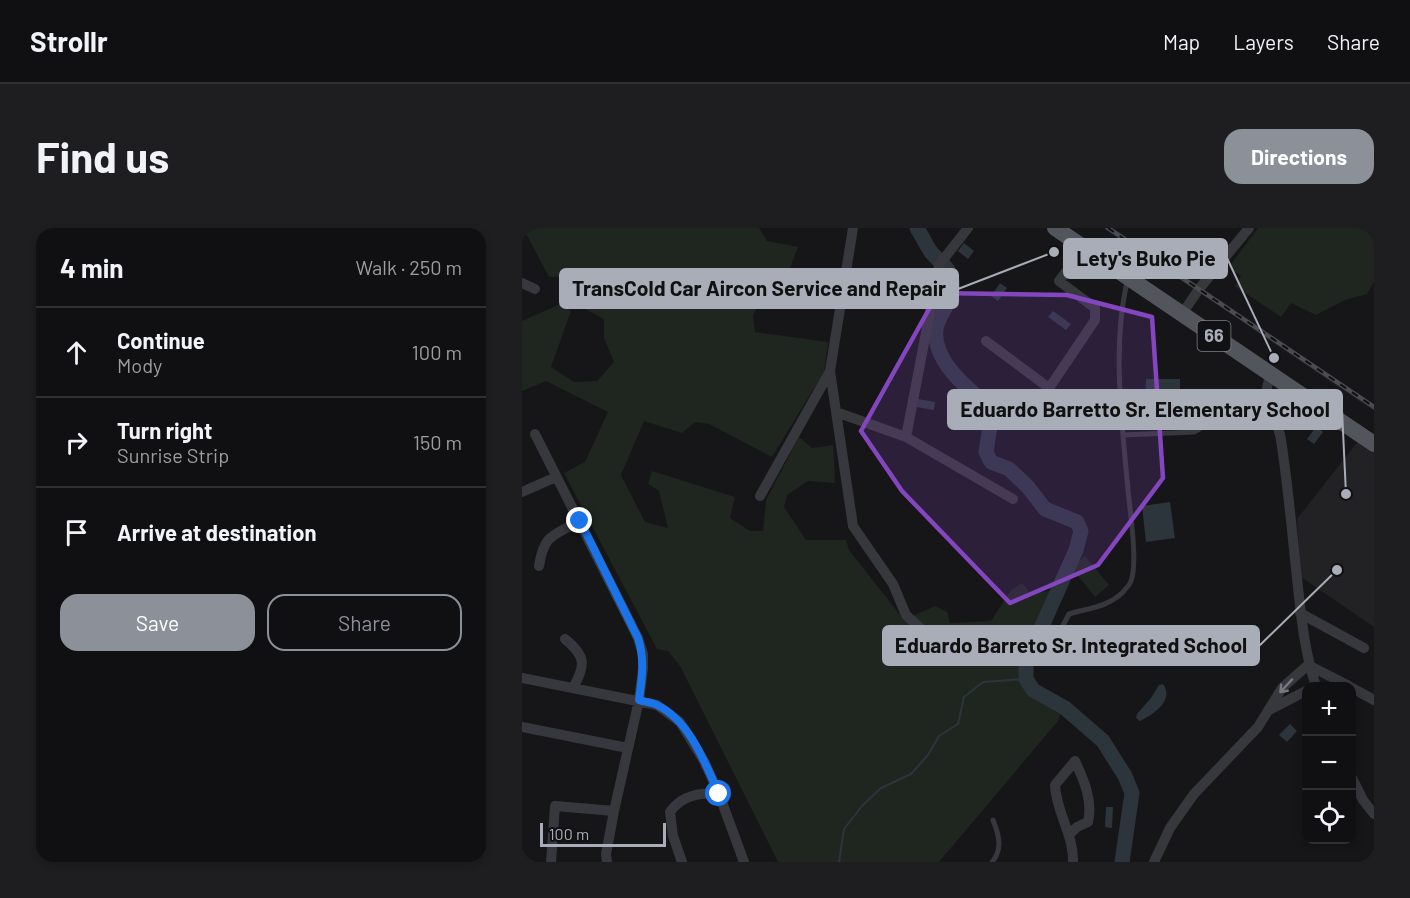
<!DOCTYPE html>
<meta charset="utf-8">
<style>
body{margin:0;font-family:Barlow,sans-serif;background:#1e1e20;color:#f1f3f6}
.controls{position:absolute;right:18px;bottom:18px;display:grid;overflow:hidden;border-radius:12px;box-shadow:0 3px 9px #0003}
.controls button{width:54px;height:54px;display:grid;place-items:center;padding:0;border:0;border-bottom:2px solid #303032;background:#101012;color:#f1f3f6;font:30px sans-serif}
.scale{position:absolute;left:18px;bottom:15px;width:126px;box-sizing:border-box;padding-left:6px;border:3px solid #a8adb8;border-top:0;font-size:16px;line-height:21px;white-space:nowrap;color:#a8adb8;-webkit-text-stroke:4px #111113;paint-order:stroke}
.stop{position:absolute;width:18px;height:18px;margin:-14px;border:4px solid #1a73e8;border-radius:50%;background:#fff}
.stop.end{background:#1a73e8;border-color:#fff;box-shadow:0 2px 6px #0008}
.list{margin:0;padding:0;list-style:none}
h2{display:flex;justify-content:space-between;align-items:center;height:78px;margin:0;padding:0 24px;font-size:26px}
h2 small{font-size:20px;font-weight:400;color:#9c9d9f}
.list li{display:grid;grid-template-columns:39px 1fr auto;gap:18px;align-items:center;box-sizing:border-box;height:90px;padding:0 24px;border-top:2px solid #303032}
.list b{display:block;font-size:22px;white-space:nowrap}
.list p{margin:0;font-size:20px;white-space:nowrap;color:#9c9d9f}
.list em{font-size:20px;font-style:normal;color:#9c9d9f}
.actions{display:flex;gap:12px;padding:18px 24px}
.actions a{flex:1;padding:14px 0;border:2px solid #8c9099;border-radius:18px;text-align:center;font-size:21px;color:#8c9099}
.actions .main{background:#8c9099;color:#fff}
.icon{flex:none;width:33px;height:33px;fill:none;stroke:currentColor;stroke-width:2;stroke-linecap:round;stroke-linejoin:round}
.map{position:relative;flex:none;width:852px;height:634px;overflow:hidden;border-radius:18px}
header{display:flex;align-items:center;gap:36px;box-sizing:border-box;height:84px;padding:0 30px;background:#101012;border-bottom:2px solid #303032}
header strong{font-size:28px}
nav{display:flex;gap:33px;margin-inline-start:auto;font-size:21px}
.intro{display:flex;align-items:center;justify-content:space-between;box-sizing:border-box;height:144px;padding:0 36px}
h1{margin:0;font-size:42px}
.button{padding:15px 27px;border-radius:18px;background:#8c9099;color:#fff;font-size:21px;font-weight:700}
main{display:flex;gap:36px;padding:0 36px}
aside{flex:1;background:#101012;border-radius:18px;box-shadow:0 3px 9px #0003}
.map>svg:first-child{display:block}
.built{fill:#222225}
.green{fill:#1e261f}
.water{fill:#2c353c}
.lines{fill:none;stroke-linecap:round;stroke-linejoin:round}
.stream{stroke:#2c353c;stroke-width:2}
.river{stroke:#2c353c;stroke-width:15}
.lane{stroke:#37383d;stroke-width:5}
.street{stroke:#37383d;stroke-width:10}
.primary{stroke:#53555c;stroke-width:16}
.rail-casing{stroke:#4a4c52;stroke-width:4.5}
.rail{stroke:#111113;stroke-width:2;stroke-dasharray:7;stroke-linecap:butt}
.oneway{stroke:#757881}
.route{stroke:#1a73e8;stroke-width:8}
.marked{fill:#8446be;fill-opacity:0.2;stroke:#8446be;stroke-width:4.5;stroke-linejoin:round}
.labels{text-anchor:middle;stroke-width:4.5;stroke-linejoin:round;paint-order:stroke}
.shield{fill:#111113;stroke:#7b7e86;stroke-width:1.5}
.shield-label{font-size:18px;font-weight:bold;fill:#a8adb8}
.leader{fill:none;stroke:#a8adb8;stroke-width:2}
.callout-dot{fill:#a8adb8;stroke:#111113;stroke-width:2}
.callout{fill:#a8adb8;stroke:#a8adb8;stroke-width:2}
.callout-label{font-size:21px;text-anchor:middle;font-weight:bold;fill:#111}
</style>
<header>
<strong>Strollr</strong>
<nav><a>Map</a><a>Layers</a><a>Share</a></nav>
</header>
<div class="intro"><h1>Find us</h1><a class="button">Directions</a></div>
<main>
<aside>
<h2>4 min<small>Walk · 250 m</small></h2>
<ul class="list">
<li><svg class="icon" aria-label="ahead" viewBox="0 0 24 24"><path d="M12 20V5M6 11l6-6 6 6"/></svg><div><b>Continue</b><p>Mody</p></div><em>100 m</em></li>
<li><svg class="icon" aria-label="right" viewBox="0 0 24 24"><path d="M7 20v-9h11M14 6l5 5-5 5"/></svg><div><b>Turn right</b><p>Sunrise Strip</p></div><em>150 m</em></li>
<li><svg class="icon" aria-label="arrive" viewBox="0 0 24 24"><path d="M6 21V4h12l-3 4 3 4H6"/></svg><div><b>Arrive at destination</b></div></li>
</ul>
<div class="actions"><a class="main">Save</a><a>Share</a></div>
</aside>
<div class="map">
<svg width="852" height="634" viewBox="0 0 852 634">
<rect width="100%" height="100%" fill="#161618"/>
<path class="built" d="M581 0H591L689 66 852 176V183Z
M837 212 852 221V399L779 349 775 291Z"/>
<path class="green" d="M1 0H237L245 13 276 19 262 56 243 66 231 87 233 104 306 114 302 144 250 229 187 196 173 194 160 205 122 193 99 247 123 294 146 300 137 263 126 256 130 243 213 269 208 290 228 303H241L244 272 277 209 290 220 311 217 313 255 286 253 265 267 262 279 284 312H324L327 322 382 392 413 378 425 384 428 395 469 393 489 362 500 355 508 365 536 362 504 435V451L511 462 539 485 536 493 417 634H256L158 438 146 423 135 421 42 245 63 234 86 184 24 153 0 163V93L41 75 49 83 29 139 52 154 75 153 92 134 82 110V91L59 79 45 48 27 49Z
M736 0H852V54L845 66 823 72 794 87 769 75 759 89 713 58 719 48 707 39Z
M563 328 587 357 573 369 549 339Z"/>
<path class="water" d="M442 15 452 23 446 31 436 23Z
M478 55 485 60 476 73 469 68Z
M531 83 549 96 544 102 526 89Z
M624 151H658V177H623Z
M396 171 413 174 412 182 394 179Z
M794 199 801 204 792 216 785 211Z
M648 274 653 310 624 314 620 278Z
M641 456C653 473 630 487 618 493L614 490 615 486 629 470 637 457Z
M768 496 775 503 765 514 757 507Z
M584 579H591L590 600 583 599Z"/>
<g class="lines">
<path class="stream" d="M317 634 322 601 340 578 359 560 389 546 406 527 417 508 436 496 442 469 461 454 504 451"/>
<path class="river" d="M395 0C400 8 404 17 409 24 417 34 428 39 430 53 434 80 404 89 417 122 427 149 453 163 470 185L464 224 469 234 487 241 506 259 523 281 555 294 559 303 554 322 504 434V451L511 462 543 480 581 513 603 548 610 565 600 634"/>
<path class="lane" d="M601 207 672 204 700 187
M528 428 535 409 547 386C567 380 586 379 601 364 603 361 608 357 609 353 616 335 608 283 606 262 600 196 590 119 605 54
M470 634C481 621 477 607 471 592"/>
<path class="street" d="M331 0 308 143 331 298 371 356 384 387 422 422
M0 55 13 61
M660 86 677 61 727 0
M464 113 527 160
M749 146C736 179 755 184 759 212 766 257 770 304 775 350 779 386 782 423 794 458
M314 184 384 209 491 271
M509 187 573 92V80L537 53 562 20
M13 206 116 410 121 426V441L117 472 92 583 84 626 85 634
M384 209 417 37 446 0
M0 264 34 249
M238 268 308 143
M17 338C22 306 31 308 58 293
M778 385 842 420
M43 411C64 428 64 437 51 460
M786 437 827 458
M0 450 135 477 158 494 182 533 197 566 222 634
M830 460 852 472
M747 482 784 463
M0 499 106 520
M830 550 841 572 852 586
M547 607 555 599 566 594C571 573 562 552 553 533L533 557C534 584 552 607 551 634
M29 634 33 578 92 583
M160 634 151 608 148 584C160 567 178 564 197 566
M632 634 648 600 672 566 736 499 760 460 786 437"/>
<path class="primary" d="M533 0 852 216"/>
<defs>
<path id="rail" d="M586 0 852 179"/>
</defs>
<use href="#rail" class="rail-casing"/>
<use href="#rail" class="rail"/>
</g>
<defs><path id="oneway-shaft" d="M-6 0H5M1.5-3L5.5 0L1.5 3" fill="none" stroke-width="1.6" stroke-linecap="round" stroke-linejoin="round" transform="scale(1.5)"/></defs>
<use class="oneway" href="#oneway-shaft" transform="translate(764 458) rotate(133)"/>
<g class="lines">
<path class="route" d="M58 293 116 410C123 432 120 450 117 472 122 474 130 474 135 477 168 493 183 535 197 566"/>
</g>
<path class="marked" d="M416 65 545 67 630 89 641 250 576 337 488 375 380 263 339 203Z"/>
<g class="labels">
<rect class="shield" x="675.5" y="93" width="33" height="30" rx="4.5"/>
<g class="shield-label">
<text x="692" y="114">66</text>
</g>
</g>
<path class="leader" d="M752 130L705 30M532 24L436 61M824 266L820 182M815 342L737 418"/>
<g class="callout-dot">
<circle cx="752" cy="130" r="6"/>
<circle cx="532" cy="24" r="6"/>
<circle cx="824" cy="266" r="6"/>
<circle cx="815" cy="342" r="6"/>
</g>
<g class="callout">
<rect x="542" y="11" width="163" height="39" rx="6"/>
<rect x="38" y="41" width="398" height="39" rx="6"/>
<rect x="426" y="162" width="394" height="39" rx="6"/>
<rect x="361" y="398" width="376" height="39" rx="6"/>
</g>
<g class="callout-label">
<text x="624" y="38">Lety's Buko Pie</text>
<text x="237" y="68">TransCold Car Aircon Service and Repair</text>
<text x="623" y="189">Eduardo Barretto Sr. Elementary School</text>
<text x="549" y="425">Eduardo Barreto Sr. Integrated School</text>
</g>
</svg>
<div class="controls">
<button>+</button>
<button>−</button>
<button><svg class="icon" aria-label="locate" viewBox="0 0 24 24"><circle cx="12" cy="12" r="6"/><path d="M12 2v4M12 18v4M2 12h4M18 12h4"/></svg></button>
</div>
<div class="scale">100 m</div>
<div class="stop" style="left:197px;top:566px"></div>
<div class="stop end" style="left:58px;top:293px"></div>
</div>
</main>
